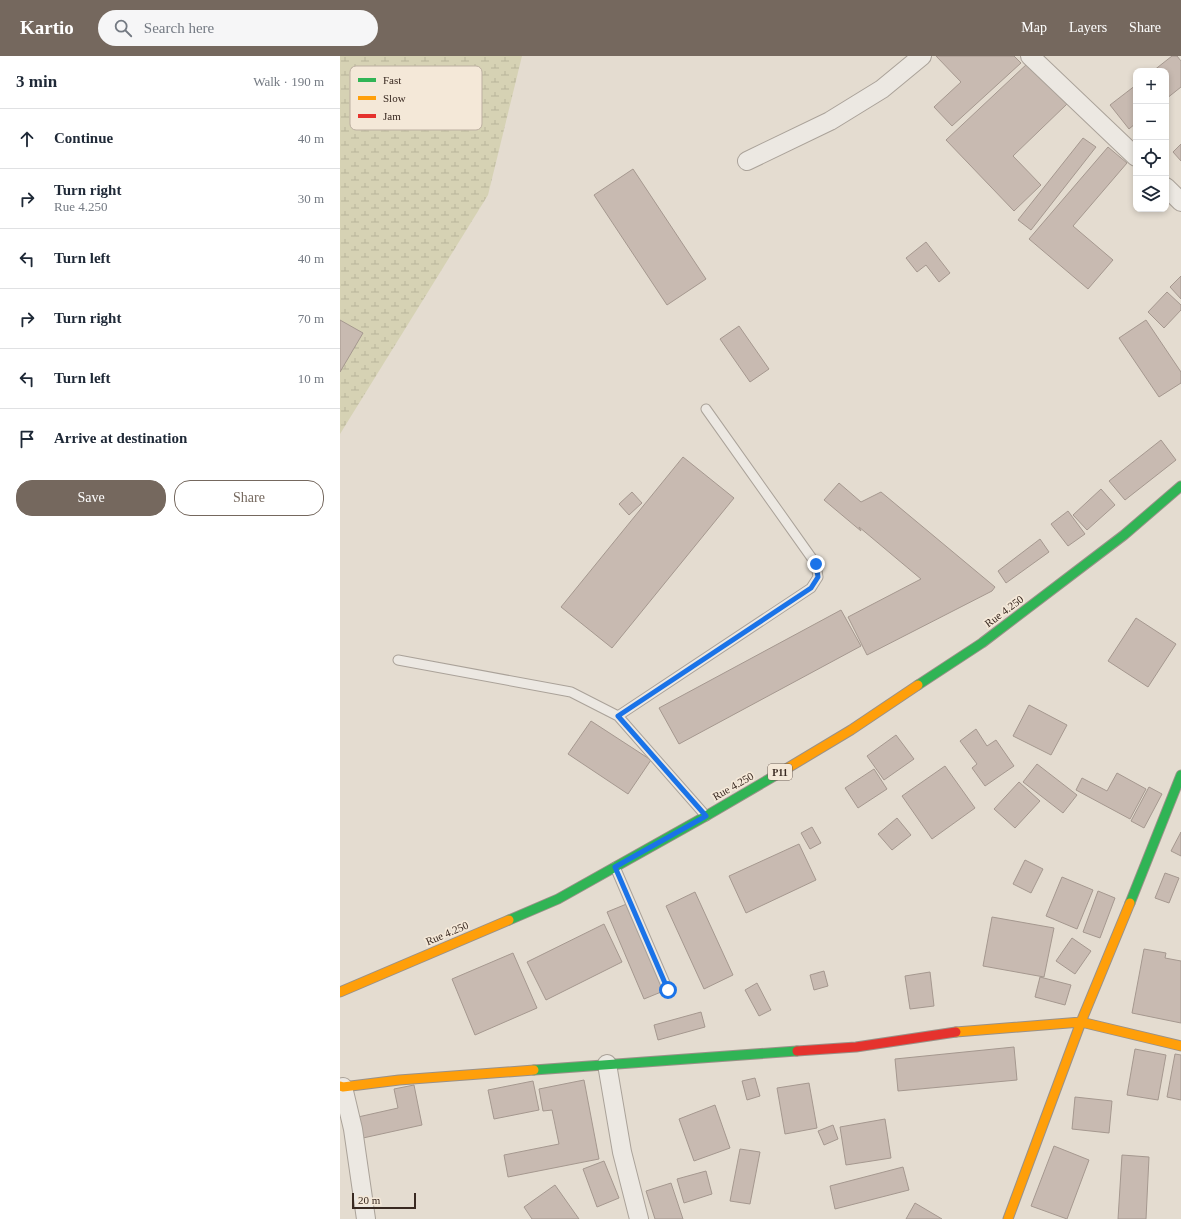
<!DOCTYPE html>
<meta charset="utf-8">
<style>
body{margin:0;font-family:Georgia,serif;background:#f6f6f7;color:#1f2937}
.controls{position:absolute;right:12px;top:12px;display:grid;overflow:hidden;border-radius:8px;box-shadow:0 2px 6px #0003}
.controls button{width:36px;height:36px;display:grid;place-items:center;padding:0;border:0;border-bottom:1px solid #e0e1e3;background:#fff;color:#1f2937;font:20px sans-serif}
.scale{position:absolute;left:12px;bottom:10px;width:64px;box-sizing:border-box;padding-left:4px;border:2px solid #392921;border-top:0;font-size:11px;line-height:14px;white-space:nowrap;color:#392921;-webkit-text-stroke:3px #f4e8d8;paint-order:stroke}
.stop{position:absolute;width:12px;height:12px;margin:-9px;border:3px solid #1a73e8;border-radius:50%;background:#fff}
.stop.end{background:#1a73e8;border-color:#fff;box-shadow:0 1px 4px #0008}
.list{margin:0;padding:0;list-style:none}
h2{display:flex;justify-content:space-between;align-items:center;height:52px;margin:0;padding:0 16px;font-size:17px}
h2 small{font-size:13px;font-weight:400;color:#747a83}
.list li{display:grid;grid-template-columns:26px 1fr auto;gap:12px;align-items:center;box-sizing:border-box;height:60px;padding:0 16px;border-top:1px solid #e0e1e3}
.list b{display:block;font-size:15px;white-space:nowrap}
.list p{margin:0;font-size:13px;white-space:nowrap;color:#747a83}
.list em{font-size:13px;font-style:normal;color:#747a83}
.actions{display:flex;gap:8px;padding:12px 16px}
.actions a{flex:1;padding:9px 0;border:1px solid #75685e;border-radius:16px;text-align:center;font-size:14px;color:#75685e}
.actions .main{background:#75685e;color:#fff}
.icon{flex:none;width:22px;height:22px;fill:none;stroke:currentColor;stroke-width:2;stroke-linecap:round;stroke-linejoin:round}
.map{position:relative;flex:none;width:841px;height:1163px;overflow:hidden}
header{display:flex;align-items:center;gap:24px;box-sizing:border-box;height:56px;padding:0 20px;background:#75685e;color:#fff}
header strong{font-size:19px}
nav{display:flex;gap:22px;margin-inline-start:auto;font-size:14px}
.search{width:280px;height:36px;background:#f6f6f7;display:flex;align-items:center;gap:10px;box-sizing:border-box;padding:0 14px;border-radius:22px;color:#747a83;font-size:15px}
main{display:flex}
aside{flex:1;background:#fff}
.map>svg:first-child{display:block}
.wetland{fill:url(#wetland-marsh)}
.building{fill:#c8bab1;stroke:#a5988f}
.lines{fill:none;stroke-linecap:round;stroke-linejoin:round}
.lane-casing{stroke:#aaa299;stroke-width:11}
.street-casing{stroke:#aaa299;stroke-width:20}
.fast-casing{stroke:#9a9188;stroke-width:11}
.slow-casing{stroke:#9a9188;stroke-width:11}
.jam-casing{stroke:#9a9188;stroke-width:11}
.lane{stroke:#ece8e2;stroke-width:9}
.street{stroke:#ece8e2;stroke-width:18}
.fast{stroke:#30b455;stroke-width:9}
.slow{stroke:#ff9f0a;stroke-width:9}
.jam{stroke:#e5322d;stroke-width:9}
.route{stroke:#1a73e8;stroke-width:5}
.labels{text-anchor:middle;stroke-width:3.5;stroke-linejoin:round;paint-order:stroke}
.shield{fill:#f4e8d8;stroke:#716258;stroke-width:1}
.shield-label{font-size:10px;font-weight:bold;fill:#392921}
.street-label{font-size:11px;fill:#392921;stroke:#f4e8d8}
.key{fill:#f4e8d8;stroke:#bcafa1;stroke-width:1}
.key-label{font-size:11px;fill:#392921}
</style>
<header>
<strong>Kartio</strong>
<div class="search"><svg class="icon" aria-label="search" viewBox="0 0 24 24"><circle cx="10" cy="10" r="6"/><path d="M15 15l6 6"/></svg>Search here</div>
<nav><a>Map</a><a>Layers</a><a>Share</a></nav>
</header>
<main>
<aside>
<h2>3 min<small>Walk · 190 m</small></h2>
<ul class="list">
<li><svg class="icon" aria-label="ahead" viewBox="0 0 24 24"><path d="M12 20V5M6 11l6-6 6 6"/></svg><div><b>Continue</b></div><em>40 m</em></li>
<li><svg class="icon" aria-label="right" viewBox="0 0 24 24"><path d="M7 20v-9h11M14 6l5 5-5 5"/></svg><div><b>Turn right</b><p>Rue 4.250</p></div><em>30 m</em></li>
<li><svg class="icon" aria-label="left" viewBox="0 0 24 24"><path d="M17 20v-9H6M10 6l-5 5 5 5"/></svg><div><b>Turn left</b></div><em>40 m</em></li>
<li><svg class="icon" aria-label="right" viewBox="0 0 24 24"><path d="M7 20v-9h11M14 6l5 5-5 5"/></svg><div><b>Turn right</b></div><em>70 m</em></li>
<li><svg class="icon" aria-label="left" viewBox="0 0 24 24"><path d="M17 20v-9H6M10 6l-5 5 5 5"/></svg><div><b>Turn left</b></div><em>10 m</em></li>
<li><svg class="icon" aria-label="arrive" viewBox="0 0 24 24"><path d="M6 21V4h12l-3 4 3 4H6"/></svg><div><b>Arrive at destination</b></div></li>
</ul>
<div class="actions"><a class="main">Save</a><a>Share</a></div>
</aside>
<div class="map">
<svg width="841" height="1163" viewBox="0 0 841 1163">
<defs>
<pattern id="wetland-marsh" width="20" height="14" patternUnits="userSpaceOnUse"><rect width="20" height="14" fill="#d6d2b4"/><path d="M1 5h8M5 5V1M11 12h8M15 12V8" fill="none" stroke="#b8b49a"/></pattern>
</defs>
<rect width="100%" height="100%" fill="#e4dcd0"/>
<path class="wetland" d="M0 0H182L148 139 0 378Z"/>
<path class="building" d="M596 0H674L681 7 612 70 594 51 621 26Z
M832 0H837L841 5V31L826 43V15H813Z
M688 7 727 48 673 100 701 129 674 155 606 84Z
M796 29V67L789 73 770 49Z
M743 82 756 91 691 174 678 164Z
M841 88V105L833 96Z
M768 91 787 107 733 170 773 204 748 233 689 183Z
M293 113 366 223 327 249 254 139Z
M586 186 610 217 599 226 586 209 577 216 566 202Z
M841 220V243L830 231Z
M827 236 841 249V254L824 272 808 256Z
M0 264 23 277 0 316Z
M806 264 841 316V327L819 341 779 282Z
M399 270 429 313 410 326 380 283Z
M821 384 836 404 785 444 769 425Z
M343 401 394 442 272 592 221 551Z
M499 427 521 446 541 436 655 531 652 535 527 599 508 561 581 523 519 471 521 475 484 444Z
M761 433 775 449 747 474 733 459Z
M292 436 302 447 289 459 279 448Z
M728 455 745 478 728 490 711 468Z
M700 483 709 496 666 527 658 515Z
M501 554 521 590 339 688 319 652Z
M796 562 836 588 808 631 768 605Z
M689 649 727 669 711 699 673 680Z
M251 665 311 704 288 738 228 698Z
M636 673 647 690 656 684 674 710 645 730 632 712 637 708 620 685Z
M556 679 574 703 544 724 527 700Z
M697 708 737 739 723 757 683 726Z
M605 710 635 752 592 783 562 740Z
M534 713 547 733 518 752 505 732Z
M777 717 806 733 790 763 736 734 742 722 767 735Z
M679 726 700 745 675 772 654 753Z
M809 731 822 738 804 772 791 765Z
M557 762 571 779 552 794 538 778Z
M472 771 481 787 470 793 461 777Z
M841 776V800L831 795Z
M459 788 476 824 406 857 389 820Z
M685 804 703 813 691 837 673 828Z
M825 817 839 822 829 847 815 842Z
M722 821 753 834 737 873 706 860Z
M758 835 775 842 760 882 743 876Z
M355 836 393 919 364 933 326 850Z
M289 847 326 934 304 943 267 856Z
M652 861 714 872 704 921 643 910Z
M264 868 282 906 206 944 187 906Z
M732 882 751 895 735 918 716 905Z
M804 893 826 897 825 902 841 905V967L792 957Z
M173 897 197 952 135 979 112 923Z
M484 915 488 930 474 934 470 919Z
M590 916 594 950 570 953 565 920Z
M700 921 731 929 725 949 695 941Z
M417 927 431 954 419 960 405 934Z
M361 956 365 971 318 984 314 969Z
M674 991 677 1024 558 1035 555 1003Z
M795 993 826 999 818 1044 787 1039Z
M835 998 841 999V1044L827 1041Z
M415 1022 420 1040 407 1044 402 1025Z
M244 1024 259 1103 168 1121 164 1099 219 1088 212 1054 203 1055 199 1033Z
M193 1025 199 1054 154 1063 148 1034Z
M469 1027 477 1072 445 1078 437 1032Z
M74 1029 82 1069 23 1082 18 1061 58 1052 54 1033Z
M735 1041 772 1045 769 1077 732 1073Z
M375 1049 390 1092 354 1105 339 1063Z
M545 1063 551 1102 506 1109 500 1071Z
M493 1069 498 1083 484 1089 478 1075Z
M714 1090 749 1104 727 1163 691 1150Z
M400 1093 420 1096 410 1148 390 1145Z
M782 1099 809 1101 806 1163H778Z
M264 1105 279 1142 257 1151 243 1113Z
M563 1111 569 1134 495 1153 490 1130Z
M366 1115 372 1138 344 1147 337 1123Z
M331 1127 343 1163H315L306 1135Z
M215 1129 239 1163H192L184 1151Z
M575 1147 602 1163H566Z"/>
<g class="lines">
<defs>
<path id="lane" d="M58 604 231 636 278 660 366 760
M278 660 471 532 478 521 476 508 366 353
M275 811 328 934"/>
<path id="street" d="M690 0 796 101
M407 105 490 65 542 33 582 0
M826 131 841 146
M267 1008 282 1096 299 1163
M3 1031 13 1073 26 1163"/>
<path id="fast" d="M578 629 642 587 784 479 841 430
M790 847 841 719
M169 864 218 843 366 760 436 719
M194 1014 457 995"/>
<path id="slow" d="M436 719 511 674 578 629
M0 936 169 864
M616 976 741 966 841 990
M0 1030 3 1031 59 1024 194 1014
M668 1163 741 966 790 847"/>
<path id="jam" d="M457 995 516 991 616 976"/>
</defs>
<use href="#lane" class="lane-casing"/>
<use href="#street" class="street-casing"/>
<use href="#fast" class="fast-casing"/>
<use href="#slow" class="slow-casing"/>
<use href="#jam" class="jam-casing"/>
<use href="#lane" class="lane"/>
<use href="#street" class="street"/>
<use href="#fast" class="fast"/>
<use href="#slow" class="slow"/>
<use href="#jam" class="jam"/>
</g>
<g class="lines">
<path class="route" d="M328 934 275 811 366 760 278 660 471 532 478 521 476 508"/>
</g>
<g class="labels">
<rect class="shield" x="428" y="708" width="24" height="16" rx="3"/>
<g class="shield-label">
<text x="440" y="720">P11</text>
</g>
<g class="street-label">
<text transform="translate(664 555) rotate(-37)" y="4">Rue 4.250</text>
<text transform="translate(393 730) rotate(-30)" y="4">Rue 4.250</text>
<text transform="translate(107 877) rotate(-23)" y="4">Rue 4.250</text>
</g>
</g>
<rect x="10" y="10" width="132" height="64" rx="6" class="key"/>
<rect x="18" y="22" width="18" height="4" fill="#30b455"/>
<rect x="18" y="40" width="18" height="4" fill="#ff9f0a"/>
<rect x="18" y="58" width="18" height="4" fill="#e5322d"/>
<g class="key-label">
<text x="43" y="28">Fast</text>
<text x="43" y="46">Slow</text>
<text x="43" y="64">Jam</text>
</g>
</svg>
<div class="controls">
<button>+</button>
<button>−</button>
<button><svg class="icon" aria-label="locate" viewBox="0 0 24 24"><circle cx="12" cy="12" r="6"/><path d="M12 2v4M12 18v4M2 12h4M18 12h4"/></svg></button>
<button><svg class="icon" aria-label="layers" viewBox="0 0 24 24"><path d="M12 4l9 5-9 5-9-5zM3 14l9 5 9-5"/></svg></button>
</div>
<div class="scale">20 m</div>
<div class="stop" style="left:328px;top:934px"></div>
<div class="stop end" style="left:476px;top:508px"></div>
</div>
</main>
